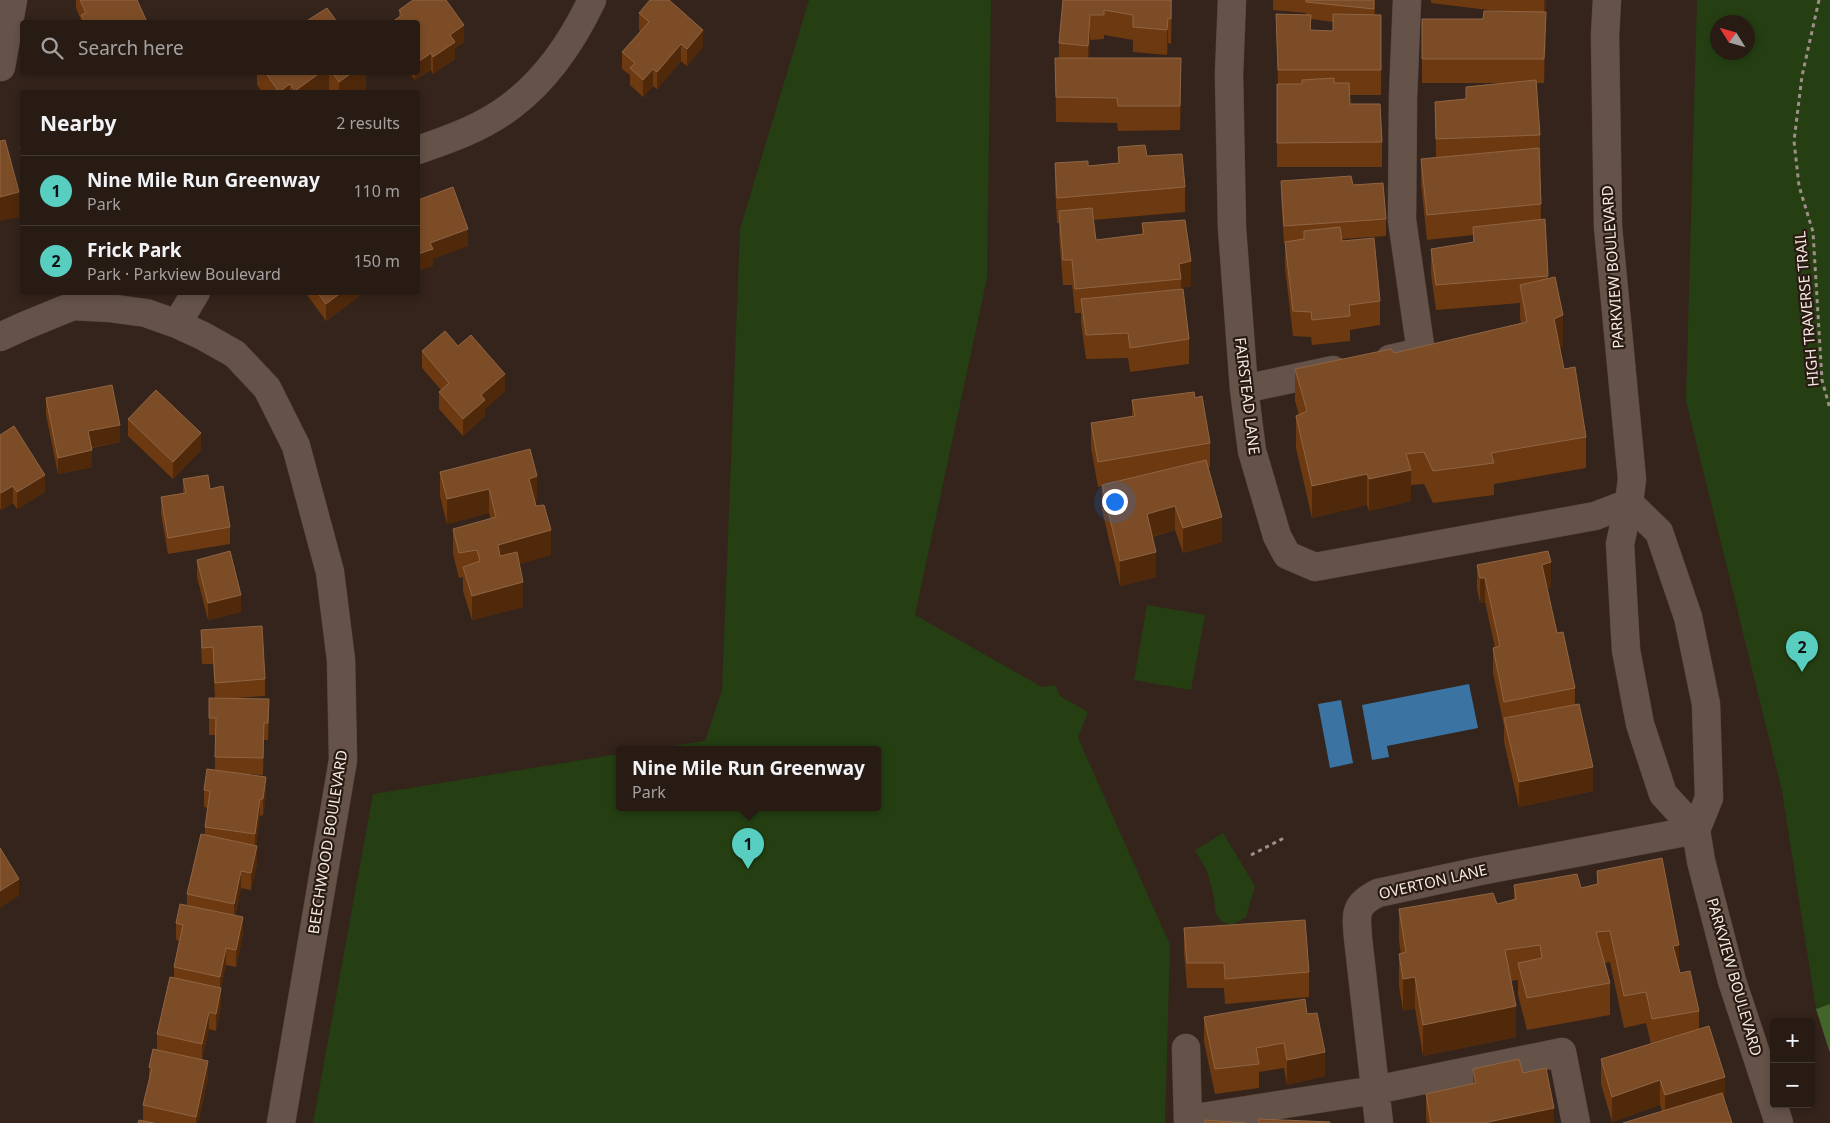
<!DOCTYPE html>
<meta charset="utf-8">
<style>
body{margin:0;font-family:"Noto Sans",sans-serif;background:#2f241d;color:#f1f3f6}
.controls{position:absolute;right:15px;bottom:15px;display:grid;overflow:hidden;border-radius:5px;box-shadow:0 2px 8px #0003}
.controls button{width:45px;height:45px;display:grid;place-items:center;padding:0;border:0;border-bottom:1px solid #433934;background:#271b14;color:#f1f3f6;font:25px sans-serif}
.compass{position:absolute;left:1710px;top:15px;width:45px;height:45px;border-radius:50%;background:#271b14;box-shadow:0 2px 8px #0003;rotate:307deg}
.you{position:absolute;left:1114px;top:501px;width:18px;height:18px;margin:-12px;border:4px solid #fff;border-radius:50%;background:#1a73e8;box-shadow:0 0 0 8px #1a73e833}
.badge{display:grid;place-items:center;width:32px;height:32px;border-radius:50%;background:#58cec0;color:#111;font-size:16px;font-weight:700}
.pin{position:absolute;translate:-50% -41px;filter:drop-shadow(0 1px 2px #0008)}
.pin::after{content:'';position:absolute;top:26px;width:18px;height:15px;background:inherit;clip-path:polygon(0 0,100% 0,50% 100%)}
.popup{position:absolute;left:616px;top:746px;width:265px;height:65px;box-sizing:border-box;display:grid;place-content:center;border-radius:5px;background:#271b14;filter:drop-shadow(0 1px 4px #0005);font-size:16px;white-space:nowrap;color:#a4a1a0}
.popup b{font-size:19px;color:#f1f3f6}
.popup::after{content:'';position:absolute;left:50%;top:100%;margin-left:-10px;border:10px solid transparent;border-top-color:#271b14}
.list{margin:0;padding:0;list-style:none}
h2{display:flex;justify-content:space-between;align-items:center;height:65px;margin:0;padding:0 20px;font-size:21px}
h2 small{font-size:16px;font-weight:400;color:#a4a1a0}
.list li{display:grid;grid-template-columns:32px 1fr auto;gap:15px;align-items:center;box-sizing:border-box;height:70px;padding:0 20px;border-top:1px solid #433934}
.list b{display:block;font-size:19px;white-space:nowrap}
.list p{margin:0;font-size:16px;white-space:nowrap;color:#a4a1a0}
.list em{font-size:16px;font-style:normal;color:#a4a1a0}
.icon{flex:none;width:28px;height:28px;fill:none;stroke:currentColor;stroke-width:2;stroke-linecap:round;stroke-linejoin:round}
.map{position:relative;flex:none;width:1830px;height:1123px;overflow:hidden}
.search{position:absolute;background:#271b14;box-shadow:0 2px 8px #0003;left:20px;top:20px;width:400px;height:55px;display:flex;align-items:center;gap:12px;box-sizing:border-box;padding:0 18px;border-radius:5px;color:#a4a1a0;font-size:19px}
.panel{position:absolute;background:#271b14;box-shadow:0 2px 8px #0003;left:20px;top:90px;width:400px;height:205px;border-radius:5px}
.map>svg:first-child{display:block}
.green{fill:#253f12;fill-rule:evenodd}
.forest{fill:#43652b}
.water{fill:#3b74a2}
.lines{fill:none;stroke-linecap:round;stroke-linejoin:round}
.minor-casing{stroke:#4f423b;stroke-width:29}
.path{stroke:#9e9089;stroke-width:3;stroke-dasharray:4 4;stroke-linecap:butt}
.minor{stroke:#655349;stroke-width:28}
.wall{fill:#6d3910;fill-rule:evenodd}
.shaded-wall{fill:#50290b}
.building{fill:#7c4c27;stroke:#8f6544}
.labels{text-anchor:middle;stroke-width:4.5;stroke-linejoin:round;paint-order:stroke}
.street-label{font-size:15px;fill:#f5eae4;stroke:#291b12}
</style>
<div class="map">
<svg width="1830" height="1123" viewBox="0 0 1830 1123">
<rect width="100%" height="100%" fill="#34241b"/>
<path class="green" d="M809 0H991L987 278 915 615 1042 687 1055 685 1060 696 1088 712 1078 738 1170 945 1165 1123H313L373 794 619 754V808H877V750H645L705 741 722 690 740 229Z
M1697 0H1830V1004L1816 1009 1782 791 1686 401ZM1718 22H1748V52H1718Z
M1147 605 1205 615 1191 690 1134 680Z
M1223 833 1255 886 1246 917 1232 925 1221 921 1216 914 1213 893 1207 871 1195 850Z"/>
<path class="forest" d="M1830 1004V1053L1816 1009Z"/>
<path class="water" d="M1469 684 1478 728 1387 746 1389 757 1372 760 1362 705Z
M1341 700 1353 763 1330 768 1318 704Z"/>
<g class="lines">
<defs>
<path id="minor" d="M1232 0 1229 74 1232 228 1244 389 1252 451 1277 536 1287 555 1315 567 1595 516 1629 503
M1607 0 1605 36 1608 227 1632 479 1629 503 1620 544 1626 650 1640 724 1663 794 1696 830
M1 67 13 0
M418 150C450 139 484 127 511 106 547 79 573 40 592 0
M177 324 196 292
M0 337 24 326 73 306 109 308 146 313 177 324 203 336 235 354 267 388 296 446 330 572 341 660 343 760 281 1123
M1390 359 1421 352 1402 220 1403 97 1407 0
M1244 389 1333 370
M1629 503 1659 532 1688 617 1706 704 1709 798 1696 830 1701 861 1732 981 1779 1123
M1186 1048 1188 1123
M1189 1119 1375 1090 1562 1052 1576 1123
M1379 1123 1358 938C1356 913 1354 905 1378 893L1480 871 1696 830"/>
</defs>
<use href="#minor" class="minor-casing"/>
<path class="path" d="M1819 0 1802 76 1794 141 1799 186 1813 232 1822 380 1830 409
M1251 855 1286 837"/>
<use href="#minor" class="minor"/>
</g>
<path class="wall" d="M76 0H137L147 22H81V20L76 8Z
M1063 0H1172L1171 44 1168 43 1167 55 1133 52V40L1104 35V39L1090 40 1089 58 1181 83 1180 130 1118 131 1117 123 1056 122 1055 58H1059V43Z
M1273 0H1375V15H1381V95H1350V104L1382 142V167H1277V84H1278L1276 14 1306 15V13L1273 10ZM1311 19 1333 22V31L1311 30Z
M1431 0H1546L1545 12 1546 36 1544 83H1536L1540 135 1541 219H1545L1548 278 1563 347 1559 348 1564 369 1586 437V468L1494 484V495L1433 503 1424 484 1411 485V501L1369 511 1367 505 1312 518 1296 448V416L1299 415 1295 401V369L1394 353 1521 323 1520 317V303L1436 310 1431 274V249L1473 242V235L1427 240 1421 183V159L1436 157 1435 102 1466 99V87L1500 83H1422V19H1483L1504 12 1431 3Z
M399 10 464 42 455 48V59L433 74 431 70 415 80 409 72H418V22L399 18Z
M639 13 703 47 687 66 681 61 657 89 653 86 643 97 630 85V75L622 69V52L640 32 639 30Z
M257 72H366V89L360 92H262L257 85Z
M1118 147 1147 156 1185 187V212L1093 220 1096 240 1142 234V223L1191 286 1181 288 1189 339V364L1130 372 1128 358 1086 359 1081 323V313H1075L1072 285H1063L1059 235V223H1057L1055 188V163L1088 166 1118 163Z
M20 148H22V174L20 165Z
M1281 181 1353 185 1386 219V236L1342 239 1380 301V325L1350 330V341L1312 345 1311 337 1293 336 1285 267V243H1284L1281 198Z
M305 292H365L326 321Z
M458 346 505 391 485 409V416L463 436 439 409V392L441 390 422 368V351Z
M46 398 120 442 92 448V467L58 474 46 415Z
M1132 400 1210 443V467L1208 468 1222 542 1183 553 1175 530 1152 537 1156 577 1120 586 1102 510V486L1098 487 1091 448V423L1132 416Z
M128 419 201 450 173 479 128 436Z
M0 435 45 492 17 509 13 503 1 510 0 508Z
M440 472 537 501H535L551 555 519 564 523 607 472 620 463 591V577L459 578 453 554V529L491 519 489 513 447 524 440 496Z
M183 479 210 489 230 527V544L168 554 161 514V497L183 493Z
M197 560 241 612 208 620 197 577Z
M1477 565 1551 587 1547 588 1557 633 1575 688V705L1593 791 1519 807 1504 742V726L1493 673V648H1495L1485 602 1480 603 1477 589Z
M201 630 265 679V696L236 698 269 716 268 740H264L263 775 248 774 266 794 263 815 260 816 256 846 257 863 251 890 241 888 235 916 243 934 236 967 226 965 221 988V1005L216 1031 209 1029 202 1059 208 1078 198 1123H138L143 1121V1105L149 1082V1067L157 1049V1034L174 978V967L179 941 176 940V923L187 905V894L205 835V827L208 808 204 807V790L215 770V735H209V698H215L213 664H202L201 647Z
M1597 871 1679 970 1699 1011V1029L1725 1102 1662 1111 1660 1105 1612 1122 1601 1084V1059L1651 1044 1646 1023 1624 1028 1610 962 1605 963 1610 983V1015L1527 1030 1518 995V980L1511 981 1516 1037 1423 1056 1415 1008 1403 1011 1399 986V954H1401L1399 941V909L1497 904 1514 900V885L1581 888 1597 884Z
M1184 928 1309 972V997L1225 1004 1224 988H1187L1184 953Z
M1307 1014 1325 1076 1287 1085 1284 1068 1259 1072V1088L1215 1094 1204 1042V1017Z
M1473 1069 1523 1073 1554 1123H1427L1426 1118V1094L1473 1084Z"/>
<path class="shaded-wall" d="M1374 0H1375L1374 26Z
M1544 0H1546L1544 16Z
M1546 12V36L1544 83V59Z
M1090 15V40L1088 71V46Z
M1168 18V43L1167 55V30Z
M464 25V42L455 48V59L433 74V57L450 35Z
M703 30V47L687 66V49Z
M681 44V61L657 89V72Z
M431 53V70L415 80V72H418V62Z
M1181 58V83L1180 130V106Z
M653 69V86L643 97V80Z
M321 72H329V92H295V91Z
M353 72H366V89L360 92H339V82Z
M290 84V92H279Z
M19 192V217L0 221V197Z
M468 229V246L433 259V266L418 271V254L430 243Z
M1191 261V286L1181 288V279L1179 264Z
M342 292H365L326 321V304Z
M1563 315V347L1554 350V319Z
M505 374V391L485 409V416L463 436V419L481 395Z
M120 425V442L88 448V431Z
M201 433V450L173 479V462Z
M92 450V467L58 474V458Z
M1411 470V501L1369 511V479Z
M1367 474V505L1312 518V486Z
M45 475V492L17 509V492Z
M537 476V501L529 504V479Z
M13 486V503L1 510V493Z
M489 489V513L447 524V499Z
M1175 506V530L1147 538V514Z
M1222 517V542L1183 553V528Z
M551 530V555L498 570V545Z
M1156 552V577L1120 586V561Z
M1551 562V587L1542 590V565Z
M1480 578H1485V602L1480 603Z
M523 582V607L472 620V596Z
M241 595V612L208 620V603Z
M269 699V716L268 740V723Z
M264 723V740L263 775V758Z
M1593 767V791L1519 807V782Z
M266 777V794L263 815V799Z
M260 799V816L255 851V834Z
M257 846V863L251 890V873Z
M241 871V888L234 921V904Z
M19 879V896L0 908V891Z
M243 917V934L236 967V950Z
M1679 945V976L1673 946Z
M226 948V965L220 994V977Z
M1415 977V1008L1403 1011V979Z
M221 988V1005L216 1031V1014Z
M1516 1006V1037L1423 1056V1025Z
M209 1012V1029L202 1061V1044Z
M1325 1052V1076L1287 1085V1060Z
M208 1061V1078L198 1123H196V1117Z
M1725 1077V1102L1665 1120V1095Z
M1660 1080V1105L1612 1122V1097Z
M1554 1108V1123H1484Z"/>
<path class="building" d="M80 0H137L147 22H85L81 15 86 13Z
M413 0H420L421 1 423 0H446L464 25 450 35 455 42 433 57 431 53 418 62V22H392L402 15 399 10Z
M650 0H669L703 30 687 49 681 44 657 72 653 69 643 80 630 68 635 63 622 52 649 22 639 13Z
M1063 0H1171V19L1168 18 1167 30 1133 27V15L1104 10V15H1090L1088 46 1059 43Z
M1306 0H1374V9L1306 2Z
M327 8 337 22H305Z
M1484 11 1546 12 1544 59H1422V19H1483Z
M1276 14 1311 15 1310 30 1333 31V14L1381 15V70H1278Z
M1055 58H1181L1180 106H1118L1117 98 1056 97Z
M265 72H321L295 91 290 84 279 92Z
M332 72H353L339 82Z
M1334 78V83H1349L1350 104H1380L1382 142 1277 143V84H1302V80Z
M1536 80 1540 135 1436 139 1435 102 1466 99V87Z
M5 140 19 192 0 197V141Z
M1145 145 1147 156 1182 154 1185 187 1057 198 1055 163 1088 161V166L1119 163 1118 147Z
M20 148H22V157Z
M1539 148 1541 204 1427 215 1421 159Z
M1351 176 1353 185 1383 183 1386 219 1284 226 1281 181Z
M453 187 468 229 430 243 433 249 418 254V200Z
M1092 208 1096 240 1144 234 1142 223 1185 220 1191 261 1179 264 1181 279 1075 289 1072 260H1063L1059 211Z
M1545 219 1548 276 1436 285 1431 249 1474 242 1473 227Z
M1340 227 1342 241 1374 238 1380 301 1349 305 1350 316 1312 320 1311 312 1293 311 1285 242 1304 239V231Z
M1555 277 1563 315 1554 319 1564 369 1575 367 1586 437 1491 453 1494 463 1433 471 1424 452 1406 454 1411 470 1369 479 1367 474 1312 486 1296 416 1307 411 1295 369 1391 349 1394 353 1527 322 1520 285Z
M1183 289 1189 339 1130 348 1128 333 1086 335 1081 299Z
M317 292H342L326 304Z
M445 331 458 346 471 335 505 374 481 395 485 400 463 419 439 392 449 383 422 351Z
M112 385 120 425 88 431 92 450 58 458 46 398Z
M156 390 201 433 173 462 128 419Z
M1194 392 1195 398 1202 396 1210 443 1098 462 1091 423 1135 416 1132 400Z
M14 426 45 475 17 492 13 486 1 493 0 491V435Z
M530 449 537 476 529 479 536 506 544 505 551 530 498 545 500 556 517 552 523 582 472 596 463 567 480 561 477 550 459 553 453 529 496 517 489 489 447 499 440 472Z
M1206 460 1222 517 1183 528 1175 506 1147 514 1156 552 1120 561 1102 485Z
M208 475 210 489 223 486 230 527 168 538 161 497 186 493 183 479Z
M230 551 241 595 208 603 197 560Z
M1548 551 1551 562 1542 565 1557 633 1563 632 1575 688 1504 702 1493 648 1500 646 1485 578H1480L1477 565Z
M262 626 265 679 215 683 213 647 202 648 201 630Z
M209 698 269 699 268 723H264L263 758 215 757 216 718H209Z
M1579 704 1593 767 1519 782 1504 718Z
M207 769 266 777 263 799H260L255 834 205 827 210 791 204 790Z
M201 834 257 846 251 873 241 871 234 904 187 894Z
M0 848 19 879 0 891Z
M1662 858 1679 945 1673 946 1680 973 1690 971 1699 1011 1652 1019 1646 992 1624 996 1610 931 1596 932 1610 983 1527 998 1518 963 1542 958 1540 945 1505 950 1516 1006 1423 1025 1415 977 1403 979 1399 954 1406 952 1399 909 1493 893 1497 904 1516 899 1514 885 1577 874 1581 888 1598 884 1597 871Z
M180 904 243 917 236 950 226 948 220 977 174 967 183 925 176 923Z
M1305 920 1309 972 1225 979 1224 963H1187L1184 928Z
M170 977 221 988 216 1014 209 1012 202 1044 157 1034Z
M1305 999 1307 1014 1317 1013 1325 1052 1287 1060 1284 1043 1256 1048 1259 1064 1215 1069 1204 1017Z
M1709 1026 1725 1077 1665 1095 1660 1080 1612 1097 1601 1059Z
M153 1049 208 1061 196 1117 143 1105 152 1068 149 1067Z
M1519 1059 1523 1073 1546 1068 1554 1108 1484 1123H1431L1426 1094 1476 1083 1473 1069Z
M1722 1093 1732 1123H1623Z
M1259 1119 1330 1122V1123H1258Z
M139 1120 154 1123H138Z
M1205 1120 1246 1123H1205Z"/>
<g class="labels">
<g class="street-label">
<text transform="translate(1613 267) rotate(-94)" y="5">PARKVIEW BOULEVARD</text>
<text transform="translate(1807 309) rotate(-95)" y="5">HIGH TRAVERSE TRAIL</text>
<text transform="translate(1247 396) rotate(83)" y="5">FAIRSTEAD LANE</text>
<text transform="translate(328 842) rotate(-81)" y="5">BEECHWOOD BOULEVARD</text>
<text transform="translate(1433 882) rotate(-13)" y="5">OVERTON LANE</text>
<text transform="translate(1734 977) rotate(74)" y="5">PARKVIEW BOULEVARD</text>
</g>
</g>
</svg>
<div class="controls">
<button>+</button>
<button>−</button>
</div>
<svg class="compass" viewBox="-18 -18 36 36"><path d="M0-13l5 13h-10z" fill="#e53935"/><path d="M0 13l5-13h-10z" fill="#a4a1a0"/></svg>
<div class="you"></div>
<div class="pin badge" style="left:748px;top:869px">1</div>
<div class="popup"><b>Nine Mile Run Greenway</b>Park</div>
<div class="pin badge" style="left:1802px;top:672px">2</div>
<div class="search"><svg class="icon" aria-label="search" viewBox="0 0 24 24"><circle cx="10" cy="10" r="6"/><path d="M15 15l6 6"/></svg>Search here</div>
<section class="panel">
<h2>Nearby<small>2 results</small></h2>
<ul class="list">
<li><span class="badge">1</span><div><b>Nine Mile Run Greenway</b><p>Park</p></div><em>110 m</em></li>
<li><span class="badge">2</span><div><b>Frick Park</b><p>Park · Parkview Boulevard</p></div><em>150 m</em></li>
</ul>
</section>
</div>
